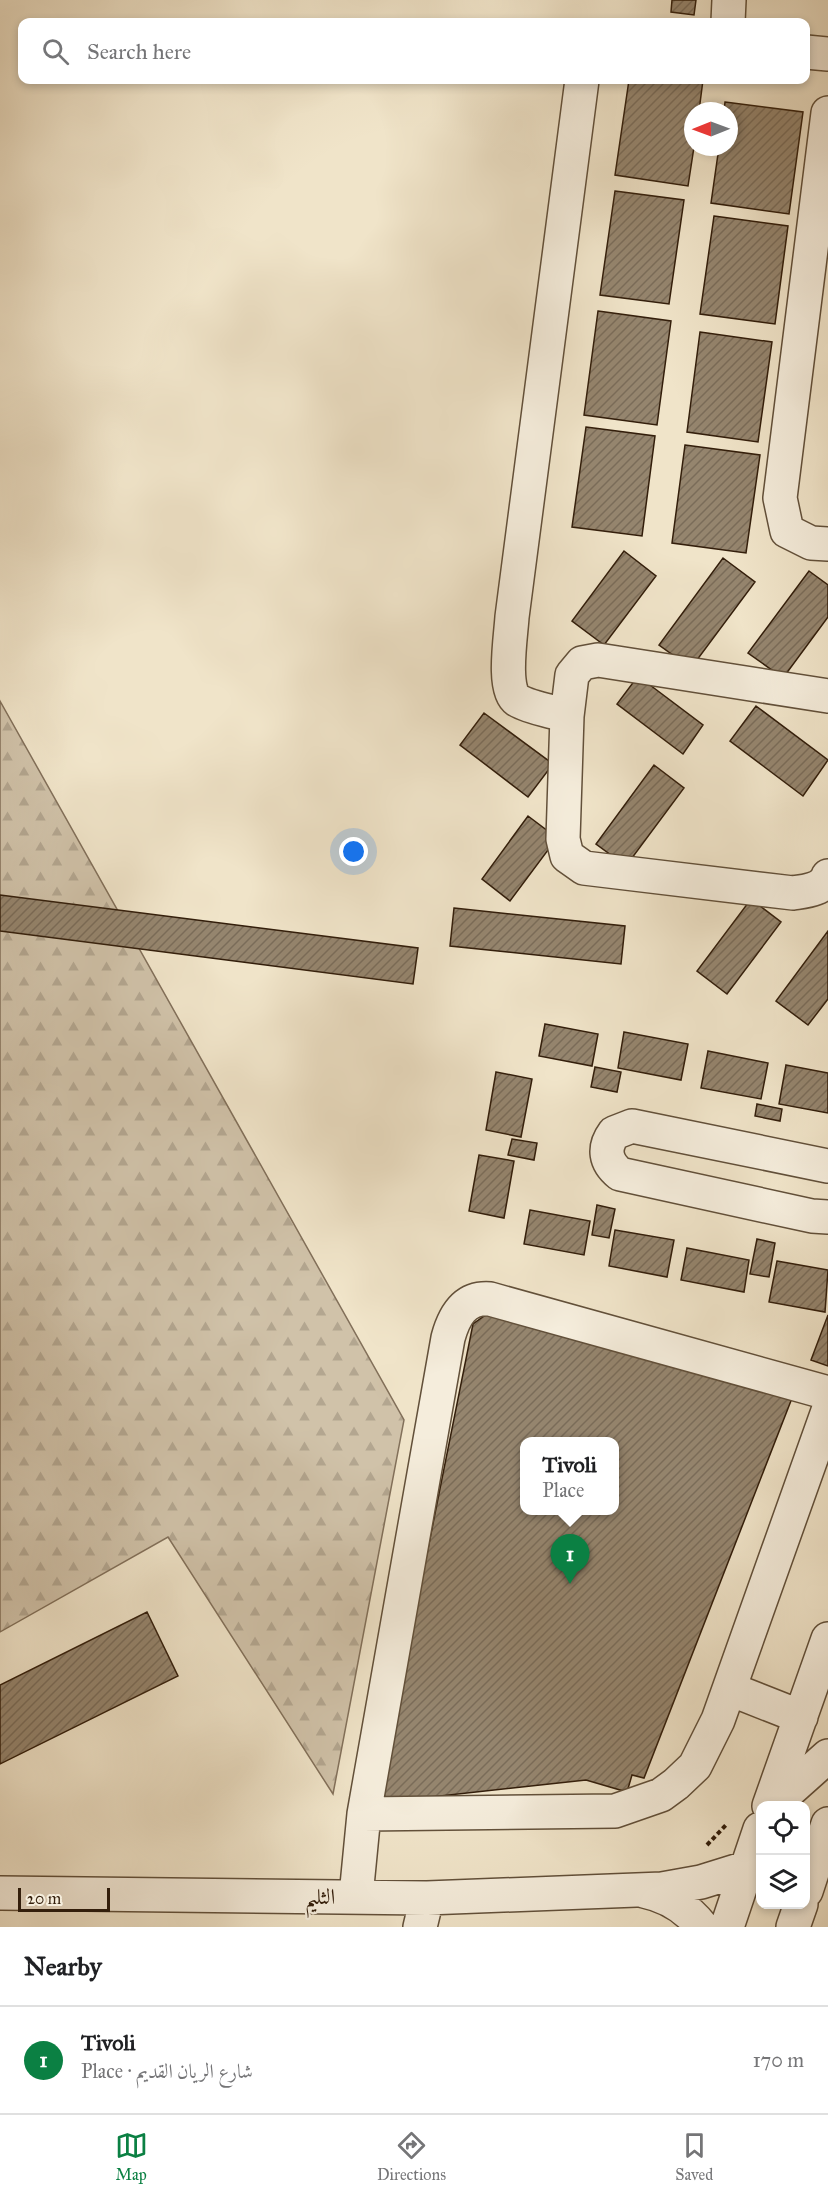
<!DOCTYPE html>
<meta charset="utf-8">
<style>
body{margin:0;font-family:"IM FELL Great Primer",Amiri,serif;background:#f2f2f2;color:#202124}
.controls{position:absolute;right:18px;bottom:18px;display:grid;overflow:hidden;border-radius:12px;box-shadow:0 3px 9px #0003}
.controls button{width:54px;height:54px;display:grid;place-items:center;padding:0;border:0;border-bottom:2px solid #e0e0e0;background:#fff;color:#202124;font:30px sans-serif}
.compass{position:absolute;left:684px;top:102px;width:54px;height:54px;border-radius:50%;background:#fff;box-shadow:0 3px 9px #0003;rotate:269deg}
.scale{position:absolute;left:18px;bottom:15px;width:92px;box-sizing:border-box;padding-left:6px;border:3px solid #331e0b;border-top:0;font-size:16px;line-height:21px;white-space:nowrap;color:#331e0b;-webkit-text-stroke:4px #f5eddc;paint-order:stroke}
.you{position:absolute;left:354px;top:852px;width:21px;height:21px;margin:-15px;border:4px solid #fff;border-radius:50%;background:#1a73e8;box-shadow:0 0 0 9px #1a73e833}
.badge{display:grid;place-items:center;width:39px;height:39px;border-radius:50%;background:#0b8043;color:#fff;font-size:20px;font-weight:700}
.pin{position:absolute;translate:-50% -50px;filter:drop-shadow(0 2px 3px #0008)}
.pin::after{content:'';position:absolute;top:32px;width:21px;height:18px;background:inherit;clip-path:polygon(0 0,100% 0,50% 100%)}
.popup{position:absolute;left:520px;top:1437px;width:99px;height:78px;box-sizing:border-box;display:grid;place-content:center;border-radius:12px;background:#fff;filter:drop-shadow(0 2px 4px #0005);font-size:20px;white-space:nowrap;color:#757577}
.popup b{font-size:22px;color:#202124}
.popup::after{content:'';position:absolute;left:50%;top:100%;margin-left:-12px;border:12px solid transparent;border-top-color:#fff}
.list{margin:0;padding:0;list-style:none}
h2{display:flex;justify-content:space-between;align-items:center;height:78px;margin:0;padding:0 24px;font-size:26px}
h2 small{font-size:20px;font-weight:400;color:#757577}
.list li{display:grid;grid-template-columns:39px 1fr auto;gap:18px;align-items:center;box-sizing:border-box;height:108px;padding:0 24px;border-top:2px solid #e0e0e0}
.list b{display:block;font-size:22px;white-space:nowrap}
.list p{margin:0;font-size:20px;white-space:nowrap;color:#757577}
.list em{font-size:20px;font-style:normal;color:#757577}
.icon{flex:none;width:33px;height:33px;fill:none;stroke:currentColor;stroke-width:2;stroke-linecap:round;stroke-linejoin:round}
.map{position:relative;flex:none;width:828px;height:1927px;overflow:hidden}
.search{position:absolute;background:#fff;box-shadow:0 3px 9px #0003;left:18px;right:18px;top:18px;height:66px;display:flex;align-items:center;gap:15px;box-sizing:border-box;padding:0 21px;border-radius:12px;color:#757577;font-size:22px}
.sheet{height:186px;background:#fff}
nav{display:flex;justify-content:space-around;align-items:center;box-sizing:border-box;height:84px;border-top:2px solid #e0e0e0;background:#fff;font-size:16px;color:#757577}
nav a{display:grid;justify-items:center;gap:3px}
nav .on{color:#0b8043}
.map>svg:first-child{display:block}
.forest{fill:url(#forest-firs);stroke:#82705a;stroke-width:1.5}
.building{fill:url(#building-hatch);stroke:#331e0b;stroke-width:1.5;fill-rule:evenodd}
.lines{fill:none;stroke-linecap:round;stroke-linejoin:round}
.minor-casing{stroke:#62503a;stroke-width:36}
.path{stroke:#331e0b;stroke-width:4;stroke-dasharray:4.5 3;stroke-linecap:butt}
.minor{stroke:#f5eddc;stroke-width:33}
.labels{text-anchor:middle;stroke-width:4.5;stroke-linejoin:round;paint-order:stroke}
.street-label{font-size:22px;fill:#331e0b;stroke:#f5eddc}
</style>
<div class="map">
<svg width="828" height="1927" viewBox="0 0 828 1927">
<defs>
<pattern id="forest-firs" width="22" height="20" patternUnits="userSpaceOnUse" patternTransform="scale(1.5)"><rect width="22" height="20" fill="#d0c2a9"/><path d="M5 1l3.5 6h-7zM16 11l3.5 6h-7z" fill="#b3a690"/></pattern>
<pattern id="building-hatch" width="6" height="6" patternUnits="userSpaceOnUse" patternTransform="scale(1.5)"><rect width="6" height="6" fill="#95856e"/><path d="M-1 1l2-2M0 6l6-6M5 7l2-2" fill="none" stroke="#7a6c59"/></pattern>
</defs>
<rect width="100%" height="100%" fill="#f0e4c9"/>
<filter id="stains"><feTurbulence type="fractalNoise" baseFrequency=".00333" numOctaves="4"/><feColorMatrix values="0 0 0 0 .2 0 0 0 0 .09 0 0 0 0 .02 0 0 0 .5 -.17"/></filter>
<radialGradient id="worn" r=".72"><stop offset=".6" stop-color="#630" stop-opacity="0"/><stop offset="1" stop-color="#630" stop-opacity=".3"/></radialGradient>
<path class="forest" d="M0 701 404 1420 333 1794 168 1537 0 1632Z"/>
<path class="building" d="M672 0H696L694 15 671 12Z
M629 80H703L699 111H693L694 147 688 186 615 175Z
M725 102 803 112 789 214 711 203 719 147H729V111H724Z
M615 191 684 200 669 304 600 295Z
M714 216 788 226 775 324 700 314Z
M598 311 671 321 657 425 584 415Z
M700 332 772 342 758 442 687 432Z
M586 427 655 436 642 536 572 527Z
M685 445 760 455 746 553 672 543Z
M624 551 656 576 604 645 572 621Z
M723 558 755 582 691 668 659 645Z
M809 571 828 585V617L783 678 748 653Z
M638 676 703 725 683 754 617 704Z
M756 706 828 760 803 796 730 741Z
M484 713 553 764 528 797 460 745Z
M654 765 684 788 626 866 596 844Z
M528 816 557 838 510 901 482 879Z
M0 895 418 948 413 984 0 931Z
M751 899 781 922 727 994 697 971Z
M454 908 625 926 621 964 450 946Z
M828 931V999L808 1025 776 1001Z
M545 1024 598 1034 592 1066 539 1056Z
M624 1032 688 1044 681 1080 618 1068Z
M708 1051 768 1063 761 1099 701 1088Z
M786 1065 828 1073V1113L779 1104Z
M595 1067 621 1072 617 1092 591 1087Z
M496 1072 532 1079 521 1137 486 1130Z
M757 1104 782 1109 780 1121 755 1116Z
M512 1139 537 1143 534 1160 508 1155Z
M479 1155 514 1161 504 1218 469 1211Z
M597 1205 615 1209 609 1238 592 1235Z
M530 1210 590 1221 584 1255 524 1244Z
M615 1230 674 1240 667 1277 609 1266Z
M757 1239 775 1243 769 1277 750 1274Z
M687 1248 749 1260 744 1292 681 1280Z
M777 1261 828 1270 825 1312 769 1302Z
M498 1306 794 1393 644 1778 632 1775 627 1792 586 1780 377 1803 473 1324ZM525 1442H615V1510H525Z
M828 1315V1366L811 1360Z
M147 1612 178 1676 0 1764V1685Z"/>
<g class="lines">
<defs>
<path id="minor" d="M728 22 729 0
M806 52 828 54
M828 113 780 498 787 531 811 543 828 544
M828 696 598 660 582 663 572 675 567 716 563 839 567 856 584 868 793 893C806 891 823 890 828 876
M567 716C552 711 530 708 517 700 502 690 511 635 512 617L582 80
M828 1166 632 1126 614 1133C603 1148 605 1162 620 1174L812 1216 828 1217
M730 1689 801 1717
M769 1806 828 1639
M772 1806 828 1756
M364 1814 615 1811 661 1795 676 1784 695 1766 718 1720 828 1411
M644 1891C668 1896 687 1908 702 1927
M806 1891 828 1824
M0 1893 427 1898 662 1889 701 1882 746 1868
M356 1896 364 1814 448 1338C454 1316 464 1297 490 1299L828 1393
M420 1927 427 1898
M727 1927 760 1829
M793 1927 801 1904"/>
</defs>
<use href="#minor" class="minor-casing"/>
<path class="path" d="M707 1845 726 1825"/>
<use href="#minor" class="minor"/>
</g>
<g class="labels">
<g class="street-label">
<text x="320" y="1904">الثليم</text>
</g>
</g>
<rect width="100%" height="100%" filter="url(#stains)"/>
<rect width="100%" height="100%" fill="url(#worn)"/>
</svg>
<div class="controls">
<button><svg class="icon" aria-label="locate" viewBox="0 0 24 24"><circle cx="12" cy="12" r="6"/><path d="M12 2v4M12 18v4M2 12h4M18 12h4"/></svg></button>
<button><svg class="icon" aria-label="layers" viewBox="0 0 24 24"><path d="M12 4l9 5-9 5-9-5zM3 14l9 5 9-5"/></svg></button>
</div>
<svg class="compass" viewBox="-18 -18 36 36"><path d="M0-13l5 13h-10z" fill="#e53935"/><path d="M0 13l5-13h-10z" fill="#757577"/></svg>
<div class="scale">20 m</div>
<div class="you"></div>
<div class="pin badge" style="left:570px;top:1584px">1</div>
<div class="popup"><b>Tivoli</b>Place</div>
<div class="search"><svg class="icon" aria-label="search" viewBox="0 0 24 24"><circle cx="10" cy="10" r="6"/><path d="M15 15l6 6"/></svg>Search here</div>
</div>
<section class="sheet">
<h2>Nearby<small></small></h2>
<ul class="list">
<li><span class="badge">1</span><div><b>Tivoli</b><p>Place · شارع الريان القديم</p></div><em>170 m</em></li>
</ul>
</section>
<nav>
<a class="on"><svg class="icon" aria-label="map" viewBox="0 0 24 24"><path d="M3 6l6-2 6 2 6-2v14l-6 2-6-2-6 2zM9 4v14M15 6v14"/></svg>Map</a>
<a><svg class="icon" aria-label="directions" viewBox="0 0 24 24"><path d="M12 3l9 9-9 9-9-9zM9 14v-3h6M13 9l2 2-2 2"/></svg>Directions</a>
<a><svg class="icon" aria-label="saved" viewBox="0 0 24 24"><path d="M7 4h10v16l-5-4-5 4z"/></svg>Saved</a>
</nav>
